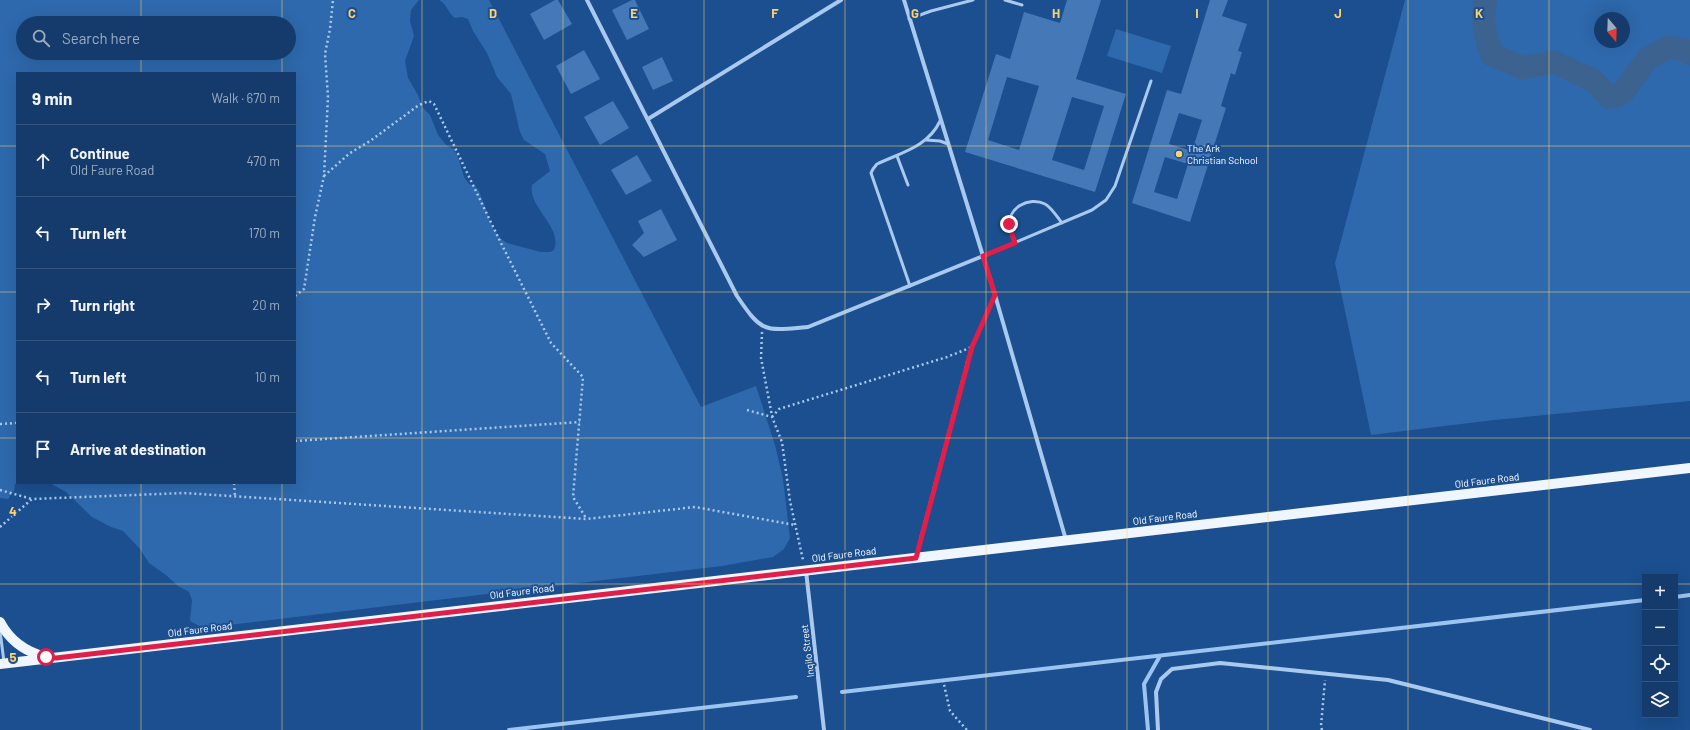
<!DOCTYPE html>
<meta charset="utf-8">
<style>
body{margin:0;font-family:Barlow,sans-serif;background:#1d4271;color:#f1f3f6}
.controls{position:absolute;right:12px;bottom:12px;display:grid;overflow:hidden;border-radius:0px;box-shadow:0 4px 16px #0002}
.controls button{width:36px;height:36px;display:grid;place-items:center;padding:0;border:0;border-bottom:1px solid #33557e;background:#143b6b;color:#f1f3f6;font:20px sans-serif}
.compass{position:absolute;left:1594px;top:12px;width:36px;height:36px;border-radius:50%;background:#143b6b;box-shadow:0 4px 16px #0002;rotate:161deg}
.stop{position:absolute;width:12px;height:12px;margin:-9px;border:3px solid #e11d48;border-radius:50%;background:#fff}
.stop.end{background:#e11d48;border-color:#fff;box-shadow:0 1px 4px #0008}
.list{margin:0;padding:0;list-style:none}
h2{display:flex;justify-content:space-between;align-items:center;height:52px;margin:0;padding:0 16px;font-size:17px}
h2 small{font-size:13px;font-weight:400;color:#9dadc1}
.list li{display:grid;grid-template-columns:26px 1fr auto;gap:12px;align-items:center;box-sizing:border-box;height:72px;padding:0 16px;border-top:1px solid #33557e}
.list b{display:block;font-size:15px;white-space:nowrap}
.list p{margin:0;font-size:13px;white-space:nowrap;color:#9dadc1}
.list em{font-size:13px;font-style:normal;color:#9dadc1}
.icon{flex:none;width:22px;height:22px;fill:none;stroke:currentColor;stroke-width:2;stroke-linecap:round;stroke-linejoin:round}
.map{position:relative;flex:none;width:1690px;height:730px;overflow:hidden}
.search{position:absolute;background:#143b6b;box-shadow:0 4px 16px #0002;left:16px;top:16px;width:280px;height:44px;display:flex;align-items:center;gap:10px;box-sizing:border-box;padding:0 14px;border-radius:22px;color:#9dadc1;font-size:15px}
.panel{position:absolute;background:#143b6b;box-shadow:0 4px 16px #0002;left:16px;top:72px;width:280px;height:412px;border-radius:0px}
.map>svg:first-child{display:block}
.green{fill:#2e69ad;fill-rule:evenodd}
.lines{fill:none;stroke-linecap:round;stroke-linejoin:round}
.stream{stroke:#9cc4f0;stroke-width:4}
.river{stroke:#3c6290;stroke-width:23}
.building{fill:#4478b7;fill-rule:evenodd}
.path{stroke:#a9c9ee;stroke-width:2.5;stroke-dasharray:2 3;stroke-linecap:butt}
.lane{stroke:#a9c9ee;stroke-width:3}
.street{stroke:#a9c9ee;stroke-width:4}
.primary{stroke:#f0f6ff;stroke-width:10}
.route{stroke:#e11d48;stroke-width:5}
.grid{fill:none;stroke:#ffd166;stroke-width:1;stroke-opacity:0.55}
.poi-dot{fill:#ffd166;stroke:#1b4f8f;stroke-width:1.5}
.labels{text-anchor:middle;stroke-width:4;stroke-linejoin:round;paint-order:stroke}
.poi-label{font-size:10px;fill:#fff;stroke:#1b4f8f;text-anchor:start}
.street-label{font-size:10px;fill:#fff;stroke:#1b4f8f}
.grid-label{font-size:13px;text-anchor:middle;font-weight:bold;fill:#ffd166;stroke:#1b4f8f;stroke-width:4;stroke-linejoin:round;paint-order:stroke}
</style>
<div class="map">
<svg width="1690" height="730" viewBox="0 0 1690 730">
<rect width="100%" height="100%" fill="#1b4f8f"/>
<path class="green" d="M0 0H419L411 10 410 21 414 36 405 61 408 78 418 95 423 108 430 115 438 135 447 146 454 149 459 160 464 177 469 184 475 186 479 191 492 226 500 238 507 243 541 252H550L554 250C563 226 528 209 532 185L550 171 545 154 524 140 520 132 511 94 497 77 487 53 473 31 468 19 462 17 455 18C448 13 447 4 439 0H489L701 407 756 386 775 445 783 479 790 538 784 549 773 557 722 566 203 628 190 621 192 600 189 592 178 586 166 575 149 563 140 549 123 531 111 527 92 517 66 492 50 483H295V73H17V483L15 484 14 491 8 499 0 498ZM23 23H289V53H23Z
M1405 0H1690V401L1494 420 1371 435 1335 263ZM1600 18H1624V42H1600Z
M1116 29 1171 46 1162 73 1107 56Z"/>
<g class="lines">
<path class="stream" d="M1675 597 1690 595
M842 692 1645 600
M509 730 796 697
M1148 730 1144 684 1160 656"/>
<path class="river" d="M1486 0C1480 19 1486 36 1492 55L1523 68 1554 62 1594 81 1609 97 1617 96 1623 92 1648 58 1669 47 1684 50 1690 54"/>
</g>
<path class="building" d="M555 0H558L572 24 544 40 530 14Z
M632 0H635L649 29 627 40 612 10Z
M1067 0H1101L1076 79 1126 94 1095 192 965 152 996 54 1010 59 1024 12 1060 23ZM1007 77 1039 86 1019 150 988 140ZM1072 97 1104 106 1084 170 1052 160Z
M1210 0H1228L1222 16 1247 24 1238 51 1242 52 1235 75 1231 73 1221 106 1226 108 1190 222 1132 203 1167 90 1181 94ZM1179 113 1202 120 1192 151 1169 144ZM1165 157 1188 164 1177 199 1154 192Z
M584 50 600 79 571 94 556 66Z
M662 57 673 81 653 90 642 67Z
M613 101 629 128 600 145 584 117Z
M637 155 652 181 626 195 611 170Z
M661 209 677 240 644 257 632 245 644 233 638 221Z"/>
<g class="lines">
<path class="path" d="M324 176 350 153 370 141 419 105 429 101 434 104 499 239 551 343 583 377 573 497 586 518
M295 296 304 289 315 217 324 176 328 97 325 54 330 29 333 0
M762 332 761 358 772 416
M747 410 772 417 782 442 790 501 803 560
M772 417 779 409 947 357 972 347 990 306
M0 424 17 423
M295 441 580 422
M234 483 235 496
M0 490 32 499
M0 527 32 499 184 493 586 519 695 507 795 525
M918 547 971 347
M943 680 950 711 967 730
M1322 730 1321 726 1325 680"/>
<path class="lane" d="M1005 0 1022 5
M909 19 931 11 973 0
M926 140 940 141 948 144
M897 156 908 185
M1015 243C1013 238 1010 233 1010 228 1006 208 1029 196 1045 204 1052 208 1057 217 1062 223
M983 256 1092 210 1106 200 1115 186 1151 81
M910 286 871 173 873 169 877 164C900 153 928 147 940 121
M0 631 4 662"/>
<path class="street" d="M587 0 737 296C762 333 764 331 808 327L983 256
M904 0 995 295 1066 540
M648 119 841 0
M806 571 824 730
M1158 730 1156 692 1161 679 1172 669 1220 663 1388 680 1590 730"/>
<path class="primary" d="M0 622C10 641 26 652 46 657
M0 664 1690 468"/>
</g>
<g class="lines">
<path class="route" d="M46 657 56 658 916 558 972 347 995 295 983 256 1015 243 1010 228 1009 224"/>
</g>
<path class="grid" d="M141 0V23M282 0V23M422 0V730M563 0V730M704 0V730M845 0V730M986 0V730M1127 0V730M1268 0V730M1408 0V730M1549 0V730M141 53V73M282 53V73M0 146H17M295 146H1690M0 292H17M295 292H1690M0 438H17M295 438H1690M141 483V730M282 483V730M0 584H1645M1675 584H1690"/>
<circle class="poi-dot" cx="1179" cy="154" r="4"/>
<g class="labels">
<g class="poi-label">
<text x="1187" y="152">The Ark<tspan x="1187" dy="12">Christian School</tspan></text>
</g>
<g class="street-label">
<text transform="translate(1487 480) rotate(-7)" y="4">Old Faure Road</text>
<text transform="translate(1165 517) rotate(-7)" y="4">Old Faure Road</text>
<text transform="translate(844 554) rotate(-7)" y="4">Old Faure Road</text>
<text transform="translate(522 591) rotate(-7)" y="4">Old Faure Road</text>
<text transform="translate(200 629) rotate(-7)" y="4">Old Faure Road</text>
<text transform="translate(807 651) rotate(-97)" y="4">Inqilo Street</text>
</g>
</g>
<g class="grid-label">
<text x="352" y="18">C</text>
<text x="493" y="18">D</text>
<text x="634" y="18">E</text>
<text x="775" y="18">F</text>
<text x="915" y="18">G</text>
<text x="1056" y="18">H</text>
<text x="1197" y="18">I</text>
<text x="1338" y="18">J</text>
<text x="1479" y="18">K</text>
<text x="13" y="516">4</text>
<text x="13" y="662">5</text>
</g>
</svg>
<div class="controls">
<button>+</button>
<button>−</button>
<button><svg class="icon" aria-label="locate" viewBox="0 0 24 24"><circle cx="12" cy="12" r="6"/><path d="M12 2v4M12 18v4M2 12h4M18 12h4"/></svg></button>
<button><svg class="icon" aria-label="layers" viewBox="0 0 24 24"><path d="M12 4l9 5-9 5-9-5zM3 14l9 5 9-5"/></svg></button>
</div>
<svg class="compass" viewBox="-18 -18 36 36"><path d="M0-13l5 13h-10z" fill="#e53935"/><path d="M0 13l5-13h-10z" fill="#9dadc1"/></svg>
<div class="stop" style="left:46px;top:657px"></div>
<div class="stop end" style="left:1009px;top:224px"></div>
<div class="search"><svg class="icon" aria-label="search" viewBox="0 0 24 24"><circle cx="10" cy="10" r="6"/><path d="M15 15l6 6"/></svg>Search here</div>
<section class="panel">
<h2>9 min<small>Walk · 670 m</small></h2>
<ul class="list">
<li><svg class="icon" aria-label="ahead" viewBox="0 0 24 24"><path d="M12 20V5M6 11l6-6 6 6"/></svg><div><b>Continue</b><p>Old Faure Road</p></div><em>470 m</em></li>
<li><svg class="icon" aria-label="left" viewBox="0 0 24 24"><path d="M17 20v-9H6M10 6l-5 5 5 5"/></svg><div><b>Turn left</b></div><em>170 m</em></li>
<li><svg class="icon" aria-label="right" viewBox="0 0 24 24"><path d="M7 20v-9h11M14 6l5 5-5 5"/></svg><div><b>Turn right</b></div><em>20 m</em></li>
<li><svg class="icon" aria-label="left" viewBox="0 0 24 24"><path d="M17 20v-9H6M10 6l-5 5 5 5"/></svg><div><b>Turn left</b></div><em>10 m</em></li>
<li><svg class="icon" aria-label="arrive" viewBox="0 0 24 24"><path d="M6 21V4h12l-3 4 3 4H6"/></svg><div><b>Arrive at destination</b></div></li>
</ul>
</section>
</div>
